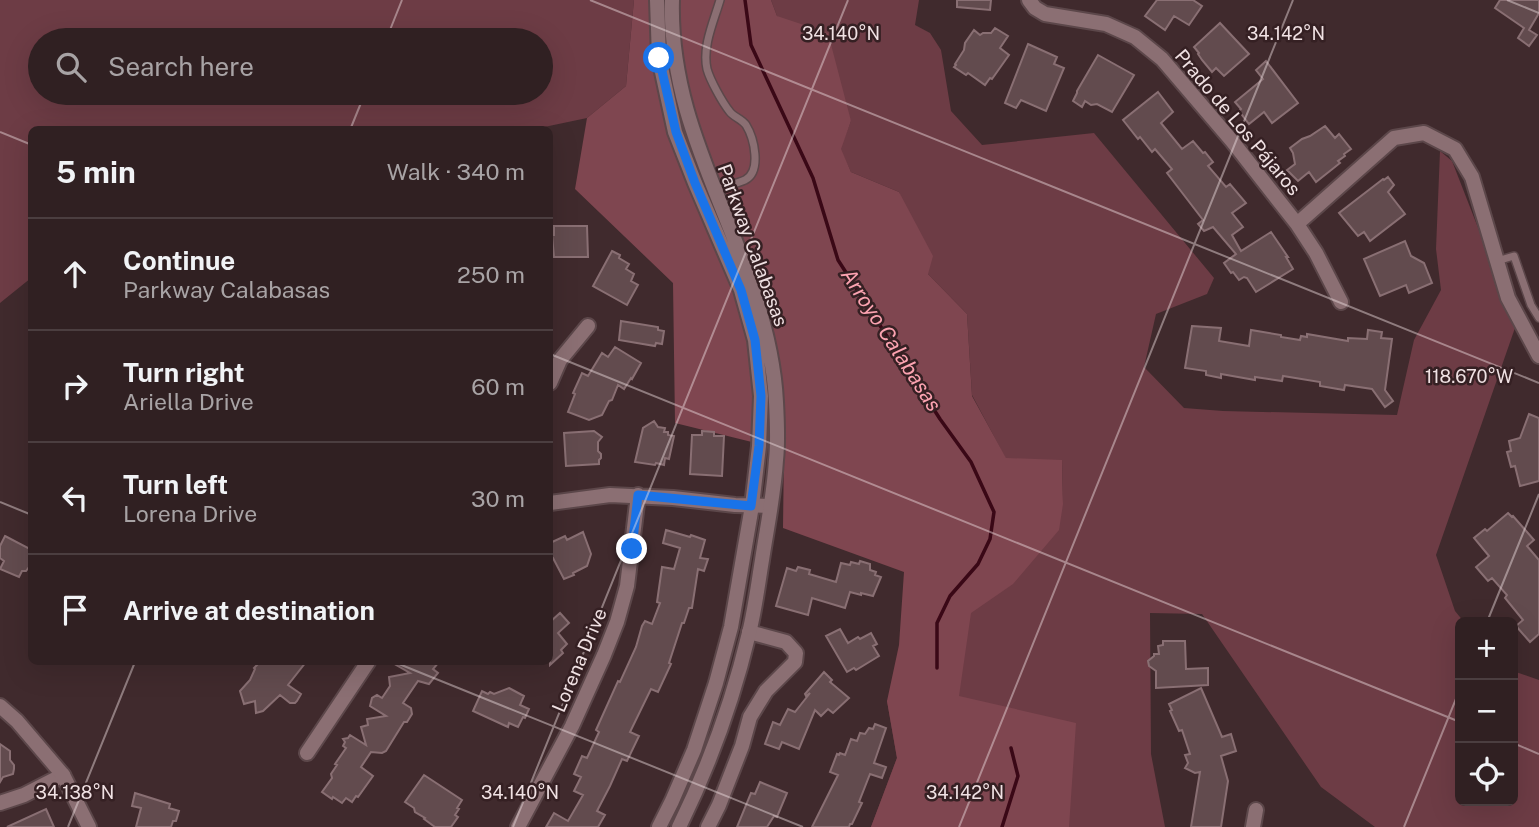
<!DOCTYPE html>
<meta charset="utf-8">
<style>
body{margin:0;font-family:"Public Sans",sans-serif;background:#38282a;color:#f1f3f6}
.controls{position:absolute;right:21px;bottom:21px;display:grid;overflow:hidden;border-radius:10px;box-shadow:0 7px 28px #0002}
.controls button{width:63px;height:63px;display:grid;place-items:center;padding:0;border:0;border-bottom:2px solid #4b3e40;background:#302022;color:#f1f3f6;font:35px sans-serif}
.stop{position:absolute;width:21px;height:21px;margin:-16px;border:5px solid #1a73e8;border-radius:50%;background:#fff}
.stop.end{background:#1a73e8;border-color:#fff;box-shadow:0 2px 7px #0008}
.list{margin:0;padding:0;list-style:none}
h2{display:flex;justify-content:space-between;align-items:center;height:91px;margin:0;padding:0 28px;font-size:30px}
h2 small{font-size:23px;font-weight:400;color:#a8a3a5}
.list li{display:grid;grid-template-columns:46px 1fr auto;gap:21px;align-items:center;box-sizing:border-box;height:112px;padding:0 28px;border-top:2px solid #4b3e40}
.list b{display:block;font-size:26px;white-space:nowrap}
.list p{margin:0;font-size:23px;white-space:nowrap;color:#a8a3a5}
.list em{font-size:23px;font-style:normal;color:#a8a3a5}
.icon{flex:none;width:38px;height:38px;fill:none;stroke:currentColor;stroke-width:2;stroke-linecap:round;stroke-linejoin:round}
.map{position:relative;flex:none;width:1539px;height:827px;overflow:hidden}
.search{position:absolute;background:#302022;box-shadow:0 7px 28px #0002;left:28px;top:28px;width:525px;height:77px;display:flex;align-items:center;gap:18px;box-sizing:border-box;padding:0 24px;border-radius:38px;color:#a8a3a5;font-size:26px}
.panel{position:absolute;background:#302022;box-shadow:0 7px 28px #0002;left:28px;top:126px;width:525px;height:539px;border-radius:10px}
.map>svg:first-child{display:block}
.green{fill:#6d3c45;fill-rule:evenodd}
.forest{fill:#7f4650}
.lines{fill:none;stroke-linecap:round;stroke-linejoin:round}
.stream{stroke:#3a0816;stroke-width:3.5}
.building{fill:#624b4e;stroke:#896f73;stroke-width:2}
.service-casing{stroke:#5c474a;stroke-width:10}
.minor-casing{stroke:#5c474a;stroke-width:18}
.tertiary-casing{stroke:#5c474a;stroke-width:18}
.service{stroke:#8b6f73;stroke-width:7}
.minor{stroke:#8b6f73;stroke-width:14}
.tertiary{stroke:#8b6f73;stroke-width:14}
.route{stroke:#1a73e8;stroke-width:9}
.ticks{fill:none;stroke:#f0e1e3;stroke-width:2;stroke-opacity:0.45}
.labels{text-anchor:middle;stroke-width:5;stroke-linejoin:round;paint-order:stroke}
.street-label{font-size:19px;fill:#f0e1e3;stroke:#352023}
.water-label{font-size:21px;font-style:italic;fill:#fca3b1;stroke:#352023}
.ticks-label{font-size:18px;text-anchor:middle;fill:#f0e1e3;stroke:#352023;stroke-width:5;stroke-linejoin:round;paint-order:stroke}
</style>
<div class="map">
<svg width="1539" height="827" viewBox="0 0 1539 827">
<rect width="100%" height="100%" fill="#402a2d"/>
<path class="green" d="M0 0H634L626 86 587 118 530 130H32L31 278 0 303ZM40 40H541V93H40Z
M771 0H919L915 25 930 33 941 50 951 111 982 145 1094 133 1214 278 1207 294 1156 314 1144 367 1184 408 1223 411 1397 415 1414 340 1441 290 1436 249 1440 151 1452 161 1516 325 1436 555 1455 611 1464 622H1460V801H1513V671L1539 680V827H1375L1321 787 1202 614 1150 613 1151 754 1165 827H871L897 758 887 701 1063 503 1062 461 1006 459 972 395 967 314 928 274 899 192 851 172 840 149 851 121 777 16Z"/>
<path class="forest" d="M634 0H771L777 16 828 33 851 121 841 149 851 172 899 192 933 256 928 274 967 314 972 396 1006 458 1062 460 1063 504 1059 530 1013 584 971 613 959 696 1076 723 1069 827H871L897 758 887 701 899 645 904 572 783 528 784 450 675 423 673 283 575 189 587 118 626 86Z"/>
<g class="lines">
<path class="stream" d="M745 0 751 45 813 178 838 260 940 419 971 462 994 512 990 539 978 564 950 596 937 623V668
M1002 827 1018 776 1011 748"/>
</g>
<path class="building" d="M957 0H991L990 10 957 7Z
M1157 0H1193L1202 6 1189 25 1174 16 1165 30 1145 16Z
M1500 0H1539V13L1529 30 1537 35 1529 46 1518 38 1524 28 1495 8Z
M1220 23 1249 54 1224 76 1216 68 1212 72 1202 60 1198 54 1199 53 1194 47Z
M995 28 1008 36 1000 48 1009 55 992 79 990 78 985 85 968 73 966 75 954 67 956 65 955 64 964 50 965 43 974 30 980 35 983 33H991Z
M1028 44 1057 57 1054 64 1064 68 1046 111 1021 100 1016 108 1005 103Z
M1098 55 1134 75 1112 112 1097 104 1091 105 1085 101 1082 107 1073 101 1077 93V91Z
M1266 61 1298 103 1272 123 1264 112 1249 124 1239 111 1241 109 1235 102 1263 79 1256 70Z
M1158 92 1173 112 1161 123 1182 149 1193 141 1203 153 1205 152 1213 162 1208 166 1226 187 1230 184 1246 203 1232 213 1243 227 1232 235 1241 251 1271 232 1288 257H1286L1293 269 1256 292 1247 278 1244 277 1239 280 1233 272 1231 273 1224 263 1236 254 1213 227 1204 231 1198 224 1203 220 1167 173 1172 169 1155 149 1152 152 1140 137 1138 139 1123 120Z
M1325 126 1335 138 1339 134 1351 149 1344 154 1345 156 1338 161 1340 163 1316 182 1309 172 1298 181 1287 170 1295 164 1293 153 1290 148 1302 139 1310 136Z
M1388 177 1394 185 1388 192 1405 214 1370 241 1364 232 1358 236 1339 213 1383 179 1384 180Z
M554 226H587L588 257H554L552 235H554Z
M1405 241 1411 256 1424 263 1432 283 1409 293 1406 285 1380 296 1364 259Z
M612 251 620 255 619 258 629 264 626 269 634 274 631 281 638 285 627 305 593 286Z
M621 321 658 327V330L664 331 662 344 656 343 655 346 619 340Z
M1192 326 1221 328 1219 341 1249 346 1251 330 1281 335V337L1300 340 1301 336 1307 337V334L1348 341V338L1367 339 1368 330 1382 332 1381 338 1392 339 1385 390 1393 401 1385 407 1372 389 1345 385 1344 390 1320 386V382L1283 376 1282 381 1255 377V380L1221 374V378L1206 375V371L1185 368Z
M615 347 641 363 632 379 631 378 624 389 618 385 612 400 609 401 602 415 589 420 568 412 575 394 573 393 582 373 588 376 602 353 608 357Z
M1529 414 1539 418V481L1520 486 1515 466 1511 467 1507 452 1511 451 1509 441 1520 438Z
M654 421 658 427 665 428 664 432H668V435L674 436 669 459 665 458 664 465 656 463 655 465 635 462 643 428Z
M594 431 602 437 598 442V451L601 454V458L599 460V464L566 466 564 433Z
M702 431 714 432V436H724L722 476 690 474 692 435H702Z
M1508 513 1512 517 1513 516 1534 540 1527 546 1539 560V634L1530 642 1516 626 1523 620 1505 598 1507 595 1492 578 1488 581 1476 567 1489 556 1474 538 1485 529 1487 531Z
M666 530 690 537 691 535 705 540 700 558 708 559 704 571 698 569 692 608H689L684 623H682L669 663 671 664 658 692 651 689 630 732 639 736 627 761 622 759 610 786 597 811 605 815 598 827H546L554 813 568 821 583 795 574 791 581 777 574 774 582 756 587 758 599 732 596 730 618 681 620 682 636 647 642 626 645 621 652 624 660 603 657 602 662 567 674 569 680 548 663 543Z
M583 532 591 554 587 566 573 573 574 575 564 579 553 558 550 559V543L565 536 567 540Z
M5 536 32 550V563L26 571H22L19 577 0 569 4 561 0 558V546Z
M860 561 870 564V570L876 572 875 575 881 577 873 596 861 593V595L850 592 845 608 812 598 808 615 776 606 787 568 796 571 798 567 810 570 809 574 836 582 841 563 850 565 851 562 859 564Z
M560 613 569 623 558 633 567 644 561 650 563 653 550 665V622Z
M840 629 848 643 858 637 860 639 871 633 877 644 873 646 879 656 856 670 854 668 847 672 826 636Z
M1163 641H1185L1186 669 1208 668V685L1156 688V671L1149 666 1148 661 1154 656V654H1159L1158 646 1163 645Z
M260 662H306L288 685 301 694 297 701 295 703H290L280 695 263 711 256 713 255 701 244 704 240 691 250 680 255 669 254 668Z
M391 662H439L433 669 438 673 429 684 418 681 403 703 411 708 412 714 407 722H404L386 751 382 753 371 752 361 767 373 776 358 797 356 796 352 802 346 798 342 803 333 797 332 799 322 792 332 778 331 774 337 765 335 764 346 748 343 746 345 742 343 739 348 738 350 735 366 745 361 727 368 725 367 719 386 716 370 706 372 698 377 695 382 698 390 686 389 677 410 673Z
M824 672 832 680 830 682 849 698 833 713 828 709 821 716 815 710 799 749 782 742 779 749 765 744 773 722 780 725 788 709 795 712 810 693 806 696 805 694Z
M509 688 524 696 520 705 529 709 525 718 523 717 518 727 509 723 508 727 473 711 482 691 488 694 490 692 494 694Z
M1201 688 1222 737 1231 734 1236 751 1221 756 1228 781 1221 827H1191L1200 772 1195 773 1185 768 1188 763 1185 755 1190 754 1182 730 1179 731 1170 711 1172 710 1169 704Z
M875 724 886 728 874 763 886 767 882 778 870 774 859 802 862 803 852 824H850L849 827H812L838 775 830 772 837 754 839 755 840 753 845 755 851 739 857 741 860 733 865 734 869 728 873 729Z
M0 744 10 751V760L14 765V769L13 774 3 777 0 782Z
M424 775 462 800 457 808 459 809 455 815 458 817 451 827H435L424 819 425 818 415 812 414 808 405 802Z
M760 782 787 793 777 817 774 816 767 827H737L751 793 755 794Z
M135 793 170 804 169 808 179 811 176 821H173L171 827H136L141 808 132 806Z
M46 809 54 827H7Z"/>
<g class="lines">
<defs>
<path id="service" d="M715 190C724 186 736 184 745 180 762 171 754 138 746 125 742 119 734 117 730 112 722 102 710 80 707 69 702 46 714 21 720 0
M1497 261 1514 256 1531 305 1539 318"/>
<path id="minor" d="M1029 0 1035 8 1045 14 1106 24 1135 37 1162 59 1232 141 1297 224 1316 253 1341 302
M1297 224 1394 138 1424 133 1455 149 1472 177 1508 298 1539 356
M550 383 560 360 588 326
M550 503 610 495 673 498 735 505 770 506
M307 753 368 662
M0 803 24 795 63 775
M518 827 572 726 604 655 617 622 627 586 638 495
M708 827 719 805 742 746 750 717 766 691 795 662 796 653 786 642 749 632
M1253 827 1256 810"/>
<path id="tertiary" d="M657 0 659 58 675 132 695 183 741 290 755 340 761 396 759 446 752 506 731 627 716 683 694 750 672 801 659 827
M672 0C669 104 716 184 749 278 763 318 774 360 776 402 777 421 778 442 776 460 774 494 767 527 762 560 758 584 755 609 749 633 733 700 709 766 679 827
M0 706 17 721 63 775 89 827"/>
</defs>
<use href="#service" class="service-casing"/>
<use href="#minor" class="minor-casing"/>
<use href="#tertiary" class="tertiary-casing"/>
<use href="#service" class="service"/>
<use href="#minor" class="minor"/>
<use href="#tertiary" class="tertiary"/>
</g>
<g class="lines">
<path class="route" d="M632 549 638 495 751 506 759 446 761 396 755 340 741 290 695 183 676 132 659 58"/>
</g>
<path class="ticks" d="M590 0 1539 383M1507 0 1539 13M386 40 402 0M350 130 365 93M0 132 32 145M550 354 1460 722M0 502 32 515M1487 622 1539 494M394 662 803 827M1513 743 1539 754M68 827 135 662M513 827 848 0M959 827 1293 0M1404 827 1460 689"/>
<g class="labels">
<g class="street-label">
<text transform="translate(1238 122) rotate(50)" y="7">Prado de Los Pájaros</text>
<text transform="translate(753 245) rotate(70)" y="7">Parkway Calabasas</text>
<text transform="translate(579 660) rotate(-67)" y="7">Lorena Drive</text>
</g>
<g class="water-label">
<text transform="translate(891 340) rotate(57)" y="7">Arroyo Calabasas</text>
</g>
</g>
<g class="ticks-label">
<text x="841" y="40">34.140°N</text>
<text x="1286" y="40">34.142°N</text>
<text x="1469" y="383">118.670°W</text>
<text x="75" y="799">34.138°N</text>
<text x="520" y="799">34.140°N</text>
<text x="965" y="799">34.142°N</text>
</g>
</svg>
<div class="controls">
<button>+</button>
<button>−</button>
<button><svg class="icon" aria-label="locate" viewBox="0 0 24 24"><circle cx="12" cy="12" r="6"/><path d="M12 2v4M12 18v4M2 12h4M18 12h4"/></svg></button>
</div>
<div class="stop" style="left:659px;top:58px"></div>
<div class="stop end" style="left:632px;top:549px"></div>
<div class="search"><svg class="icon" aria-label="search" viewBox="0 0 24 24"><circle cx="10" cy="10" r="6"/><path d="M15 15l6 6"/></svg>Search here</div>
<section class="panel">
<h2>5 min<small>Walk · 340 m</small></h2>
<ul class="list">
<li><svg class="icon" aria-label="ahead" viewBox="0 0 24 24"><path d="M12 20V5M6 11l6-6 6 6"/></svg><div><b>Continue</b><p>Parkway Calabasas</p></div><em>250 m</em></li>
<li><svg class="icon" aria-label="right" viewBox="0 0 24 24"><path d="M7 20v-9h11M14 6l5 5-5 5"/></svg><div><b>Turn right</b><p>Ariella Drive</p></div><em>60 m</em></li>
<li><svg class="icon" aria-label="left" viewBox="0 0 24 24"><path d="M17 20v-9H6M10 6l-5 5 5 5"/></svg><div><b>Turn left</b><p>Lorena Drive</p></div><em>30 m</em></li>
<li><svg class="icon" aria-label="arrive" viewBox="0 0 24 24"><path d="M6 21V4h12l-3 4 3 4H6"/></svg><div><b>Arrive at destination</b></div></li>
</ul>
</section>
</div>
